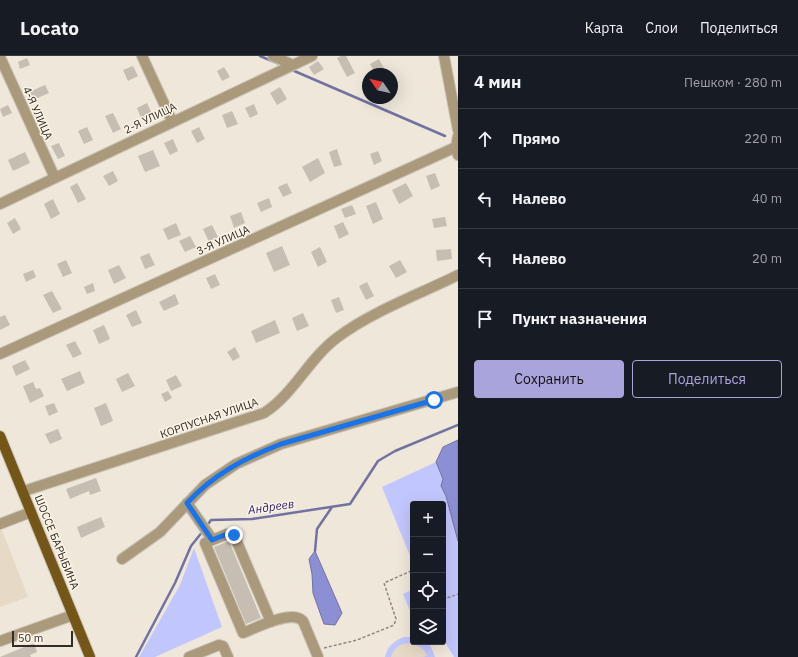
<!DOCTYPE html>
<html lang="ru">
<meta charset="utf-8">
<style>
body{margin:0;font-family:"IBM Plex Sans",sans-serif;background:#20242c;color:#f1f3f6}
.controls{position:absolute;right:12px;bottom:12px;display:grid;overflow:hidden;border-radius:4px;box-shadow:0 4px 16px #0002}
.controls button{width:36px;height:36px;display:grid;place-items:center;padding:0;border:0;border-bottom:1px solid #363941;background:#171b24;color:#f1f3f6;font:20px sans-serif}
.compass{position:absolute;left:362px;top:12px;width:36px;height:36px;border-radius:50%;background:#171b24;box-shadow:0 4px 16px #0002;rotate:304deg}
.scale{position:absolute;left:12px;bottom:10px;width:61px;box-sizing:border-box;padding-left:4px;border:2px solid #302d28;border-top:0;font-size:11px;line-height:14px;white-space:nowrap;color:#302d28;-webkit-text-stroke:3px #fcf5e7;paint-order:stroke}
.stop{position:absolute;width:12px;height:12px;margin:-9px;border:3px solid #1a73e8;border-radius:50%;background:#fff}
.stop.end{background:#1a73e8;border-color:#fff;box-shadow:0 1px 4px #0008}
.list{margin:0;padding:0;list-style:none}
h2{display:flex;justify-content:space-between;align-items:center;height:52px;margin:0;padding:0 16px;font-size:17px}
h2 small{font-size:13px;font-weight:400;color:#9ea1a6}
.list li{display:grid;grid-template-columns:26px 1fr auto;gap:12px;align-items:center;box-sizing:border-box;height:60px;padding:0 16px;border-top:1px solid #363941}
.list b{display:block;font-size:15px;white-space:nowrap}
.list em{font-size:13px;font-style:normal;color:#9ea1a6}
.actions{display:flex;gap:8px;padding:12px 16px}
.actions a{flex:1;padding:9px 0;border:1px solid #a9a5dc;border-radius:4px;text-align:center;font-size:14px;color:#a9a5dc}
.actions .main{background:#a9a5dc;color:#111}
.icon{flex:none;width:22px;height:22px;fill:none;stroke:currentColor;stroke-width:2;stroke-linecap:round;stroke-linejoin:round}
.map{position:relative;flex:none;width:458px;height:601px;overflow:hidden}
header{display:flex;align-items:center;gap:24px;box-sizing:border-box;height:56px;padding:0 20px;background:#171b24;border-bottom:1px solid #363941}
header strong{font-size:19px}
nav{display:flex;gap:22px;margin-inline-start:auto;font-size:14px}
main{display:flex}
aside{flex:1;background:#171b24}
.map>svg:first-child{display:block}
.built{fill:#e6dac6}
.green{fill:#c2c6fe}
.water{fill:#8d8fd4;stroke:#7172a0}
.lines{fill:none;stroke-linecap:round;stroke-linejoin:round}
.stream{stroke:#7172a0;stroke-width:2.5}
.building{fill:#c6beb2}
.minor-casing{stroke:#c9c2b6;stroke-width:12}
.major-casing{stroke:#c9c2b6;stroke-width:12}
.path{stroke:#8c877e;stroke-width:1.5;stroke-dasharray:3 2;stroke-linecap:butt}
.minor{stroke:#aa997b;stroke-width:10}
.major{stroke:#745618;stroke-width:10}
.route{stroke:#1a73e8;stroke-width:5}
.labels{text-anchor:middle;stroke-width:3;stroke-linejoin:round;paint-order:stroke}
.street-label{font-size:11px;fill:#302d28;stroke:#fcf5e7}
.water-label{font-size:12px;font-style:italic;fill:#291e6f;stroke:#fcf5e7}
</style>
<header>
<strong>Locato</strong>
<nav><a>Карта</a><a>Слои</a><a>Поделиться</a></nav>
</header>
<main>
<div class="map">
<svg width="458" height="601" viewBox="0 0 458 601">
<rect width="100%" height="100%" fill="#efe7da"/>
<path class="built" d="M0 469 28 541 0 551Z
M404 581H413V586H429L435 601H385L389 590 397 584Z"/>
<path class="green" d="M436 406 443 423 441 430 446 440 458 485V601H454L443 583V448H413V507L382 431Z
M194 492 222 571 155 601H139L180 529Z
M409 535 413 546V562L403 538Z
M404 581H413V586H429L435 601H424L427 599C419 584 397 582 391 601H385C388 590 394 585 404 581Z"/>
<path class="water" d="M458 384V485L446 440 441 430 443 423 436 406 443 391Z
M315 495 342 557 335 569 324 568 313 537 312 518 309 503Z"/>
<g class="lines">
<path class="stream" d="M260 0 282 9
M292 14 445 80
M206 471 211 464 252 463 350 448 378 405 395 395 458 369
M315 495 317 473 332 451
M136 601 175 527 191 490 203 475"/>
</g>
<path class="building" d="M341 0H346L355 17 347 21 337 2Z
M27 2 30 9 20 13 18 6Z
M379 3 386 16 376 18 370 8Z
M318 5 324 13 314 19 309 11Z
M133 10 138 20 128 25 123 14Z
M224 11 230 21 222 25 217 15Z
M45 29 49 37 33 44 29 36Z
M280 31 287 43 277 49 270 37Z
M147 47 152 58 141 62 137 52Z
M254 48 258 58 250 62 245 52Z
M8 49 12 57 3 61 0 53Z
M232 55 238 68 227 72 222 59Z
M113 57 121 73 113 77 105 60Z
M87 71 93 84 84 88 78 75Z
M199 71 205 83 197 87 191 75Z
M173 83 178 95 170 99 164 87Z
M59 87 65 100 58 103 51 90Z
M337 93 342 109 334 111 329 96Z
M153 94 160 110 145 116 138 100Z
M378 95 382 105 374 109 370 98Z
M25 96 30 107 13 115 8 104Z
M318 102 325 117 310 126 302 111Z
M113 115 118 125 109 130 103 120Z
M435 117 440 130 431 134 426 120Z
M77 127 86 143 78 147 70 131Z
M287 127 292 137 283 141 278 131Z
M406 127 413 140 399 148 392 134Z
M269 142 272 151 261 156 257 147Z
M53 143 60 158 51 163 44 148Z
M376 146 383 163 373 168 366 150Z
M352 149 356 158 345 162 341 153Z
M241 156 245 167 234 172 230 160Z
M445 161 447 170 434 172 432 163Z
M15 162 21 173 13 178 7 167Z
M343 166 349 178 339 183 334 170Z
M176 167 181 179 168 184 163 173Z
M212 169 218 181 209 186 203 173Z
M190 180 196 191 185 196 179 185Z
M282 190 290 209 274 216 266 197Z
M320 191 327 206 318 211 311 196Z
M451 193 452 203 437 205 436 194Z
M149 197 155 209 145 213 140 201Z
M66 204 72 217 63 221 57 208Z
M400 204 407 216 396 222 389 210Z
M119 209 126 222 114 228 108 214Z
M33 214 36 221 26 226 23 218Z
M215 218 220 229 211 233 206 222Z
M367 226 374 240 366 244 359 230Z
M93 227 95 235 87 238 84 231Z
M52 235 62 253 53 257 43 239Z
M175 238 179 248 164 255 159 246Z
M339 241 344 254 336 257 331 244Z
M136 254 142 267 132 271 126 259Z
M303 257 309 270 297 275 292 262Z
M5 259 10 269 0 274V261Z
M275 264 280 277 256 287 251 275Z
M104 269 110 283 99 288 93 274Z
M75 285 82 298 73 302 66 289Z
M235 291 240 301 233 305 227 296Z
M25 304 30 313 16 320 12 310Z
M80 315 85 327 67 335 61 323Z
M128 317 135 330 122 336 116 323Z
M176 319 182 330 171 335 166 324Z
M33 326 36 333 40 332 44 340 30 347 23 330Z
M168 335 172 342 165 346 161 338Z
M54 347 58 356 49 360 45 350Z
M106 347 113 365 101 370 94 352Z
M58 373 62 383 50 388 45 378Z
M96 422 101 435 90 439 89 435 70 443 66 433Z
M101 461 105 471 81 482 77 471Z
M229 485 261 562 246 568 214 491Z
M34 587 37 596 30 599 31 601H0Z"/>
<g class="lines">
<defs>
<path id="minor" d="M142 0 172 65
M273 0 293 9
M444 0 458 74
M0 1 55 122
M458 80 456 91 458 99
M0 148 312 0
M0 298 456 91
M24 435 264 357C294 338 309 302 338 281 371 256 420 238 458 219
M187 447 212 483
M0 468 31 456
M122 503 160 476 205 429 236 408 281 388 458 336
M271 566 234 479 227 478 205 487 243 577C256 572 291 553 303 565L318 601
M0 585 73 559
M189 601 219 589 223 590 228 601"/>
<path id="major" d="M0 380 90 601"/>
</defs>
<use href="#minor" class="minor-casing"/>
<use href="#major" class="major-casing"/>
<path class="path" d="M443 540 447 542 458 538
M324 592 357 584 394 569 396 563 384 527 411 515 413 518"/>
<use href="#minor" class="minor"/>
<use href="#major" class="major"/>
</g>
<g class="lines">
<path class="route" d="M234 479 227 478 212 484 187 447C214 418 245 402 281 388L434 344"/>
</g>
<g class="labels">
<g class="street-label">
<text transform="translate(38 57) rotate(66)" y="4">4-Я УЛИЦА</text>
<text transform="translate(150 62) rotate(-26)" y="4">2-Я УЛИЦА</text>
<text transform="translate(223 184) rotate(-24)" y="4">3-Я УЛИЦА</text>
<text transform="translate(209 362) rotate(-19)" y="4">КОРПУСНАЯ УЛИЦА</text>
<text transform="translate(57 486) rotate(68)" y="4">ШОССЕ БАРЫБИНА</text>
</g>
<g class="water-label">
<text transform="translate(271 451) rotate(-8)" y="4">Андреев</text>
</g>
</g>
</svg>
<div class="controls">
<button>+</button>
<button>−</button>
<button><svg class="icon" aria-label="locate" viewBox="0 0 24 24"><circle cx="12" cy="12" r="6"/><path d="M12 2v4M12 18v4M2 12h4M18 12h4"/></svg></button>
<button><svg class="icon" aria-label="layers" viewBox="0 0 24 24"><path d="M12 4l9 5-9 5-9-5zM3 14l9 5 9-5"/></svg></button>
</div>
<svg class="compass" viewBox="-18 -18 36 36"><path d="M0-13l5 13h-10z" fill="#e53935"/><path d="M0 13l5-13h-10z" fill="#9ea1a6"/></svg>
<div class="scale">50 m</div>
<div class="stop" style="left:434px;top:344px"></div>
<div class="stop end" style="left:234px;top:479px"></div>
</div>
<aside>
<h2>4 мин<small>Пешком · 280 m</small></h2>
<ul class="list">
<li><svg class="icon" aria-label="ahead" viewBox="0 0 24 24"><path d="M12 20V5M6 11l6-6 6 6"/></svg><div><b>Прямо</b></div><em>220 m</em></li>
<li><svg class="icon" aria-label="left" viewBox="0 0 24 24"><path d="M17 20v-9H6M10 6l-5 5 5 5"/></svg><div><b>Налево</b></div><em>40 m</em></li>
<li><svg class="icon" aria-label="left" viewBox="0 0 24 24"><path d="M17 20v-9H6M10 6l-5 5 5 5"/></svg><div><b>Налево</b></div><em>20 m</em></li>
<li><svg class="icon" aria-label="arrive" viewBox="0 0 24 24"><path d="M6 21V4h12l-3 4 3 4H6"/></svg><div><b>Пункт назначения</b></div></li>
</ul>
<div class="actions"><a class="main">Сохранить</a><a>Поделиться</a></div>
</aside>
</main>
